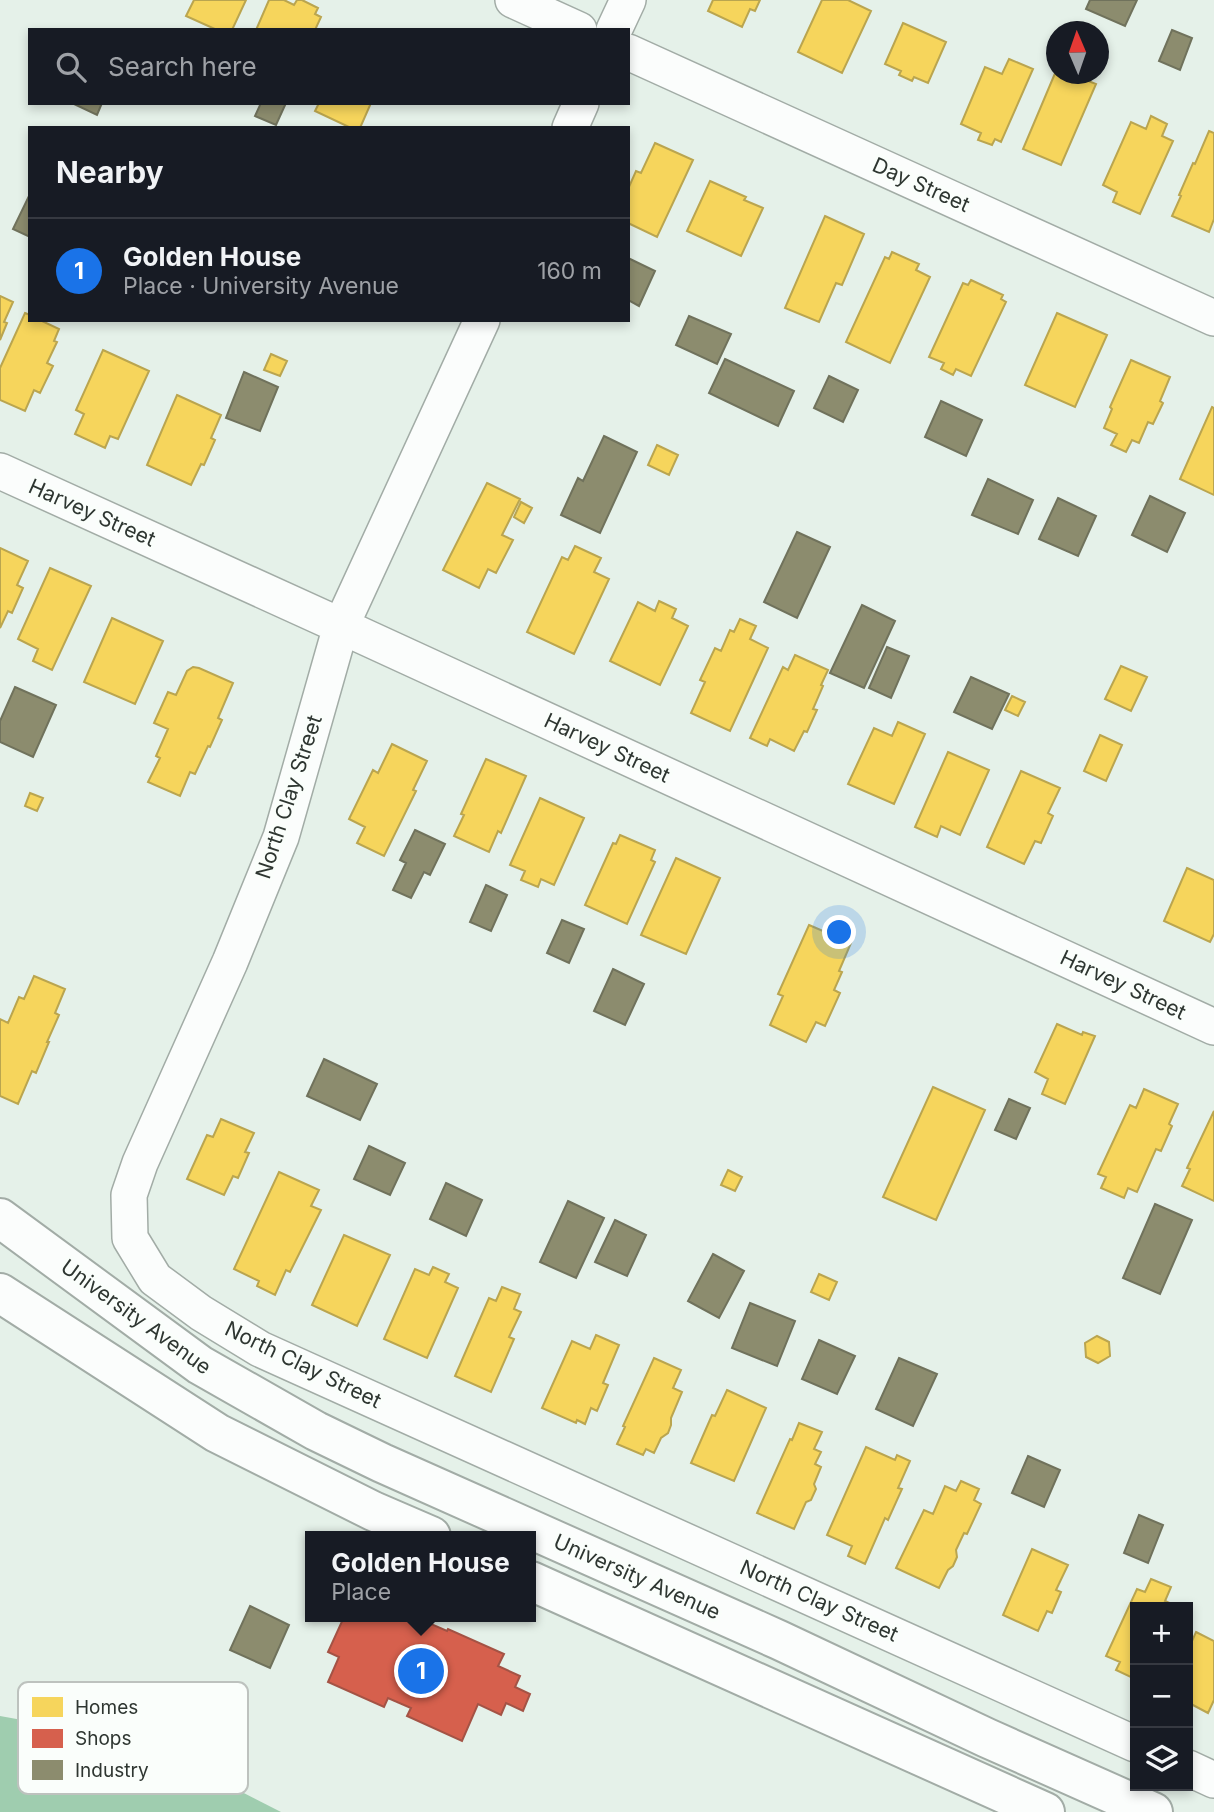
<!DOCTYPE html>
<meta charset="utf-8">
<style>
body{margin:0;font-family:Inter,sans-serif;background:#242831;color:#f1f3f6}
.controls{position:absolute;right:21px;bottom:21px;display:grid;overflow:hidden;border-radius:0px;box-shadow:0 4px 10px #0003}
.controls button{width:63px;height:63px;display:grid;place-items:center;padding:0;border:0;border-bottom:2px solid #363941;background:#171b24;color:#f1f3f6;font:35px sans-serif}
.compass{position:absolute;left:1046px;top:21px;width:63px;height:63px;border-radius:50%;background:#171b24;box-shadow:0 4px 10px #0003;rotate:358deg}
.you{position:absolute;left:840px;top:933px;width:24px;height:24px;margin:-18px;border:5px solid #fff;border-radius:50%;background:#1a73e8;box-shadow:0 0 0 10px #1a73e833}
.badge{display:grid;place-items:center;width:46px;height:46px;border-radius:50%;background:#1a73e8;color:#fff;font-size:23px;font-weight:700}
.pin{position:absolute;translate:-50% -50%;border:4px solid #fff;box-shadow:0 2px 7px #0006}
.popup{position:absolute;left:305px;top:1531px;width:231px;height:91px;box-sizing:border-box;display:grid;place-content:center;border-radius:0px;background:#171b24;filter:drop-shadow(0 2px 5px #0005);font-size:23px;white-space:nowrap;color:#9ea1a6}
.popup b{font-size:26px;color:#f1f3f6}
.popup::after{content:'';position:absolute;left:50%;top:100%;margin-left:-14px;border:14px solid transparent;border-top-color:#171b24}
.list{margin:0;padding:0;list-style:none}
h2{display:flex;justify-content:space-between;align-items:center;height:91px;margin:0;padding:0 28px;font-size:30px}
h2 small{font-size:23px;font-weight:400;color:#9ea1a6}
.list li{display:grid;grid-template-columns:46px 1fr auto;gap:21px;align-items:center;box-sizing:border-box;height:105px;padding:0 28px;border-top:2px solid #363941}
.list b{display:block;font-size:26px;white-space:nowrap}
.list p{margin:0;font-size:23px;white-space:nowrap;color:#9ea1a6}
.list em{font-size:23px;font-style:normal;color:#9ea1a6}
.icon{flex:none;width:38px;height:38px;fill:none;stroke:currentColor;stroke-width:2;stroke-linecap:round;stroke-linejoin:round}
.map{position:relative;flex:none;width:1214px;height:1812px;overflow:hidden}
.search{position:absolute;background:#171b24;box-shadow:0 4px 10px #0003;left:28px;top:28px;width:602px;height:77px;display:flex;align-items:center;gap:18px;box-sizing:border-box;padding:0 24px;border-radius:0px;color:#9ea1a6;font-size:26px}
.panel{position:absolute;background:#171b24;box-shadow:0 4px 10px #0003;left:28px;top:126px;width:602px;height:196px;border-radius:0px}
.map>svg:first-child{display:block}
.water{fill:#9fcdaf}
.homes{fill:#f6d55c;stroke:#baa54f;stroke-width:2}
.shops{fill:#d6604d;stroke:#a45345;stroke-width:2}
.industry{fill:#8c8c6e;stroke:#70725c;stroke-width:2}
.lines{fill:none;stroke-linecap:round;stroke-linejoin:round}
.minor-casing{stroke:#a2aca6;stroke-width:38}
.major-casing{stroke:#a2aca6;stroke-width:42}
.minor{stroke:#fbfdfc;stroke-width:35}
.major{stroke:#fbfdfc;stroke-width:38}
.labels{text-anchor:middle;stroke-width:7;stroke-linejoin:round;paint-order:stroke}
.street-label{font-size:21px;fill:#2e3631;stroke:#fafefb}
.key{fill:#fafefb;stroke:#bdc2be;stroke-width:2}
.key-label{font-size:19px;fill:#2e3631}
</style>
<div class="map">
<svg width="1214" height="1812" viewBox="0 0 1214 1812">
<rect width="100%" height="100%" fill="#e5f1e9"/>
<path class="water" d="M0 1716 144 1742 281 1812H0Z"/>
<path class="homes" d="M194 0H246L232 30H217L186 16Z
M269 0H284L294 5 297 0H302L318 8 315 14 321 17 315 30H256Z
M713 0H760L755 11 750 9 742 27 708 11Z
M822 0H848L871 11 842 73 798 52Z
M903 23 946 42 928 83 914 77 912 81 899 75 901 71 885 64Z
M1009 59 1033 69 1001 142 995 139 992 145 978 140 981 133 961 124 985 67 1002 74Z
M1056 71V74H1071L1096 84 1061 165 1023 149Z
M319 103H371L360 128H351L315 111Z
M1151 116 1167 124 1162 136 1173 141 1140 214 1113 202 1117 192 1103 185 1131 122 1146 129Z
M1209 131 1214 133V219L1209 232 1172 216 1181 196 1179 195 1193 163 1195 164Z
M655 143 693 160 657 237 628 223V189L636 171 641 173Z
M710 181 746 197 744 200 763 208 741 256 687 231Z
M825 216 864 234 842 285 836 283 819 322 785 308Z
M892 252 919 264 916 270 930 277 890 363 846 342 885 257 889 259Z
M971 280 1003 295 1001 299 1006 302 971 376 956 369 953 375 941 369 944 363 929 357 963 283 968 285Z
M0 296 13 302 4 322 7 323 0 340Z
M25 313 30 315V320H40L59 329 54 341 57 342 47 363 53 366 40 393 34 390 25 411 0 400V368Z
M1057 313 1107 335 1075 407 1025 385Z
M103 350 149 371 118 439 110 436 105 448 75 434 84 414 76 410Z
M271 354 287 361 280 376 264 370Z
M1131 360 1170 377 1160 401 1163 403 1153 424 1148 422 1139 443 1132 440 1126 452 1111 445 1117 434 1104 428 1112 409 1110 407Z
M177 395 221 415 211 438 215 440 204 465 201 464 191 485 147 465Z
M1212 407 1214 408V495L1180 479Z
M657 445 678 455 669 475 648 465Z
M487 483 520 499 502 535 513 540 496 573 488 569 479 588 443 570Z
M521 502 532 508 524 523 514 517Z
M575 546 601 558 594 572 609 579 574 654 527 632 562 557 568 560Z
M0 548 28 561 17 585 23 588 12 613 8 611 0 628Z
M50 568 91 586 52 670 33 661 38 649 18 639Z
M659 601 676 609 672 618 688 626 660 685 610 661 638 602 655 611Z
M112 618 163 641 135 704 84 682Z
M740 619 756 626 750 639 768 648 730 731 691 713 705 682 700 680 715 648 721 651 730 630 734 632Z
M795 655 828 670 821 685 823 686 813 709 817 710 807 732 804 731 794 751 770 739 767 746 750 738 783 667 788 670Z
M1121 666 1147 677 1131 711 1105 699Z
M193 667 199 668 233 683 218 718 222 720 210 747 208 746 195 774 190 772 180 796 148 782 160 758 156 756 168 729 154 723 168 692 176 695 187 671Z
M1012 696 1025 702 1018 716 1005 710Z
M898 722 925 734 894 804 848 784 874 728 892 736Z
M1100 735 1122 745 1106 781 1084 771Z
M392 744 427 761 413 790 416 791 384 856 357 843 365 827 349 819 373 770 378 773Z
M948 752 989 770 960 835 941 826 937 837 915 827Z
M486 759 526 776 501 833 498 831 489 852 454 836 464 815 461 814Z
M1021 771 1060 788 1048 813 1053 816 1041 843 1035 841 1024 864 987 847Z
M30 793 43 798 37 811 25 806Z
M540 798 584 818 554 885 541 879 538 887 521 880 525 871 510 865Z
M620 835 655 850 651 860 655 862 627 924 585 905 613 843 616 844Z
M676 858 720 878 686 954 641 935Z
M1187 868 1214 880V934L1210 942 1164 921Z
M809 925 851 943 839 971 842 972 834 990 840 993 825 1026 816 1022 806 1042 770 1025 783 996 778 994Z
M34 976 65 989 55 1013 59 1015 47 1042H49L36 1073 32 1071 18 1104 0 1096V1019L8 1023 19 997 24 999Z
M1057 1024 1082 1035 1083 1032 1095 1036 1065 1104 1042 1094 1048 1079 1035 1072Z
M933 1087 985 1110 936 1220 883 1197Z
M1144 1089 1178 1104 1169 1124 1172 1126 1161 1151 1156 1149 1137 1192 1128 1188 1124 1198 1101 1188 1106 1177 1098 1174 1130 1105 1136 1108Z
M1214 1111V1201L1182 1186 1190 1169 1187 1168Z
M221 1119 254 1133 245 1152 249 1153 238 1178 233 1176 224 1195 187 1179 207 1135 213 1137Z
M728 1170 742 1177 735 1191 721 1185Z
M279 1172 319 1190 311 1206 321 1210 290 1272 286 1270 275 1295 257 1286 259 1281 234 1269Z
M344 1235 390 1255 357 1326 312 1305Z
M433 1267 449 1274 445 1282 458 1288 427 1358 384 1339 415 1269 429 1275Z
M819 1274 837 1282 829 1300 811 1292Z
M502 1287 520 1294 514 1309 521 1312 509 1337 514 1339 491 1392 455 1376 489 1298 496 1301Z
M596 1335 619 1345 603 1383 608 1385 597 1411 591 1408 585 1424 577 1420 576 1423 542 1408 572 1341 590 1349Z
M1097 1336 1109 1342 1110 1356 1098 1363 1086 1357 1085 1343Z
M654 1358 681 1370 673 1388 682 1392 671 1418V1425L668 1433 661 1438 654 1453 646 1449 643 1455 617 1444 625 1427 623 1426Z
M727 1390 766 1408 734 1481 691 1463 712 1415 715 1416Z
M799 1423 822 1432 814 1449 821 1452 815 1464 821 1467 814 1484 816 1489 811 1500 806 1502 794 1529 757 1513 790 1439 792 1440Z
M866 1447 895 1460 897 1455 910 1461 898 1488 902 1489 888 1520 885 1518 865 1564 848 1556 852 1546 827 1535Z
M961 1481 979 1489 974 1500 981 1504 967 1534 964 1533 956 1550 957 1557 953 1566 948 1570 939 1588 896 1568 924 1510 933 1514 945 1486 956 1491Z
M1032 1549 1068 1565 1056 1590 1061 1592 1052 1613 1047 1611 1038 1631 1003 1615Z
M1151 1579 1171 1587 1165 1601 1176 1606 1135 1607V1679L1116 1670 1120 1662 1106 1656 1137 1589 1145 1592Z
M1196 1632 1214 1641V1700L1208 1713 1191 1704 1188 1711V1650Z"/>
<path class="shops" d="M344 1617H422L425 1618 424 1621 447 1631 448 1629 504 1654 498 1666 520 1676 515 1687 530 1694 523 1711 506 1703 501 1715 478 1704 462 1741 407 1716 411 1708 388 1698 384 1707 328 1682 339 1657 328 1652Z"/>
<path class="industry" d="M1090 0H1137L1125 26 1086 9Z
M1172 30 1192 38 1180 70 1159 61Z
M72 103H102L97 115Z
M261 103H286L276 125 255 116Z
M30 194V237L13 229Z
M628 258 655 271 639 306 628 300Z
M689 316 731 334 717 364 676 345Z
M725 359 794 391 778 426 709 393Z
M244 372 278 387 260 431 226 418Z
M829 376 858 390 843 422 814 408Z
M941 401 982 420 966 456 925 437Z
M604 436 637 452 600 533 561 515 578 478 583 481Z
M988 479 1033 500 1018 534 972 515Z
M1150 496 1185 513 1167 552 1132 535Z
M1058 498 1096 516 1078 556 1039 539Z
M797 532 830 547 797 618 764 602Z
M862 605 895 621 864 688 830 673Z
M887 647 909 656 891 698 869 688Z
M971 677 1009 694 992 729 954 712Z
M15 687 56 705 33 757 0 742V721Z
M415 830 445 844 430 875 424 872 411 898 393 890 406 863 400 860Z
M486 885 507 895 491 931 470 922Z
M562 920 584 929 569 963 547 953Z
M613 969 644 984 625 1025 594 1011Z
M324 1059 377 1084 360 1120 307 1096Z
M1009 1099 1030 1108 1016 1139 995 1130Z
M369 1146 405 1163 390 1195 354 1179Z
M446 1183 482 1200 466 1236 430 1219Z
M568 1201 604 1218 576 1278 540 1262Z
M1155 1204 1192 1220 1160 1294 1123 1278Z
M615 1220 646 1235 627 1276 595 1262Z
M713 1254 744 1271 719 1318 688 1301Z
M750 1303 795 1321 777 1366 732 1348Z
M819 1340 855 1356 837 1394 802 1379Z
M899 1358 937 1374 913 1426 876 1409Z
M1028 1456 1060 1470 1044 1507 1012 1493Z
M1139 1515 1163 1525 1148 1563 1124 1553Z
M250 1606 289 1625 270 1668 230 1650Z"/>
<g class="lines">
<defs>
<path id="minor" d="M513 0 579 30
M614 30 628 0
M628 52 1214 318
M570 128 581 103
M482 320 341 626 281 837 230 962 140 1163 129 1195 130 1238 155 1279 201 1313 260 1349 1135 1744
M0 471 341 626 1214 1027
M1188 1768 1214 1780"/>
<path id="major" d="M0 1218 200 1365 316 1431 382 1463 779 1640 987 1738 1153 1812
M0 1293 217 1433 373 1511 431 1536
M531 1581 1045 1812"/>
</defs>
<use href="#minor" class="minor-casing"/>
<use href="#major" class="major-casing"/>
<use href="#minor" class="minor"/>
<use href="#major" class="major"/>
</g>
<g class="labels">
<g class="street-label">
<text transform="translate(921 185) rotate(24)" y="7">Day Street</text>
<text transform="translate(92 513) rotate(24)" y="7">Harvey Street</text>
<text transform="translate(607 748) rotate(25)" y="7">Harvey Street</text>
<text transform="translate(289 797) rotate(-72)" y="7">North Clay Street</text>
<text transform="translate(1123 985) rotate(25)" y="7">Harvey Street</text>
<text transform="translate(136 1317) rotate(36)" y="7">University Avenue</text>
<text transform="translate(303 1365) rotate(26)" y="7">North Clay Street</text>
<text transform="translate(637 1577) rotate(24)" y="7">University Avenue</text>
<text transform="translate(819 1601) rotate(24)" y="7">North Clay Street</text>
</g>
</g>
<rect x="18" y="1682" width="230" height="112" rx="10" class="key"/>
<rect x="32" y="1697" width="31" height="20" fill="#f6d55c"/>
<rect x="32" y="1729" width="31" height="19" fill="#d6604d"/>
<rect x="32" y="1760" width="31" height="20" fill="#8c8c6e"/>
<g class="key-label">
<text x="75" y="1714">Homes</text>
<text x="75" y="1745">Shops</text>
<text x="75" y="1777">Industry</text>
</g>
</svg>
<div class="controls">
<button>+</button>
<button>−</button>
<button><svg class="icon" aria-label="layers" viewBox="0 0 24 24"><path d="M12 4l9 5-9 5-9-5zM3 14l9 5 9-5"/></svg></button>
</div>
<svg class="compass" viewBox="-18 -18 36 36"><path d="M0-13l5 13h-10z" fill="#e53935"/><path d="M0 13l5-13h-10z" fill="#9ea1a6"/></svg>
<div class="you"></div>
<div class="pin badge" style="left:421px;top:1671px">1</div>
<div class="popup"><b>Golden House</b>Place</div>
<div class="search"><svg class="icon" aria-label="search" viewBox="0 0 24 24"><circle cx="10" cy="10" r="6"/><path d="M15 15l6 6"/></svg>Search here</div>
<section class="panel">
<h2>Nearby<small></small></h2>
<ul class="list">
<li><span class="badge">1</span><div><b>Golden House</b><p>Place · University Avenue</p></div><em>160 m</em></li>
</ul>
</section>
</div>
